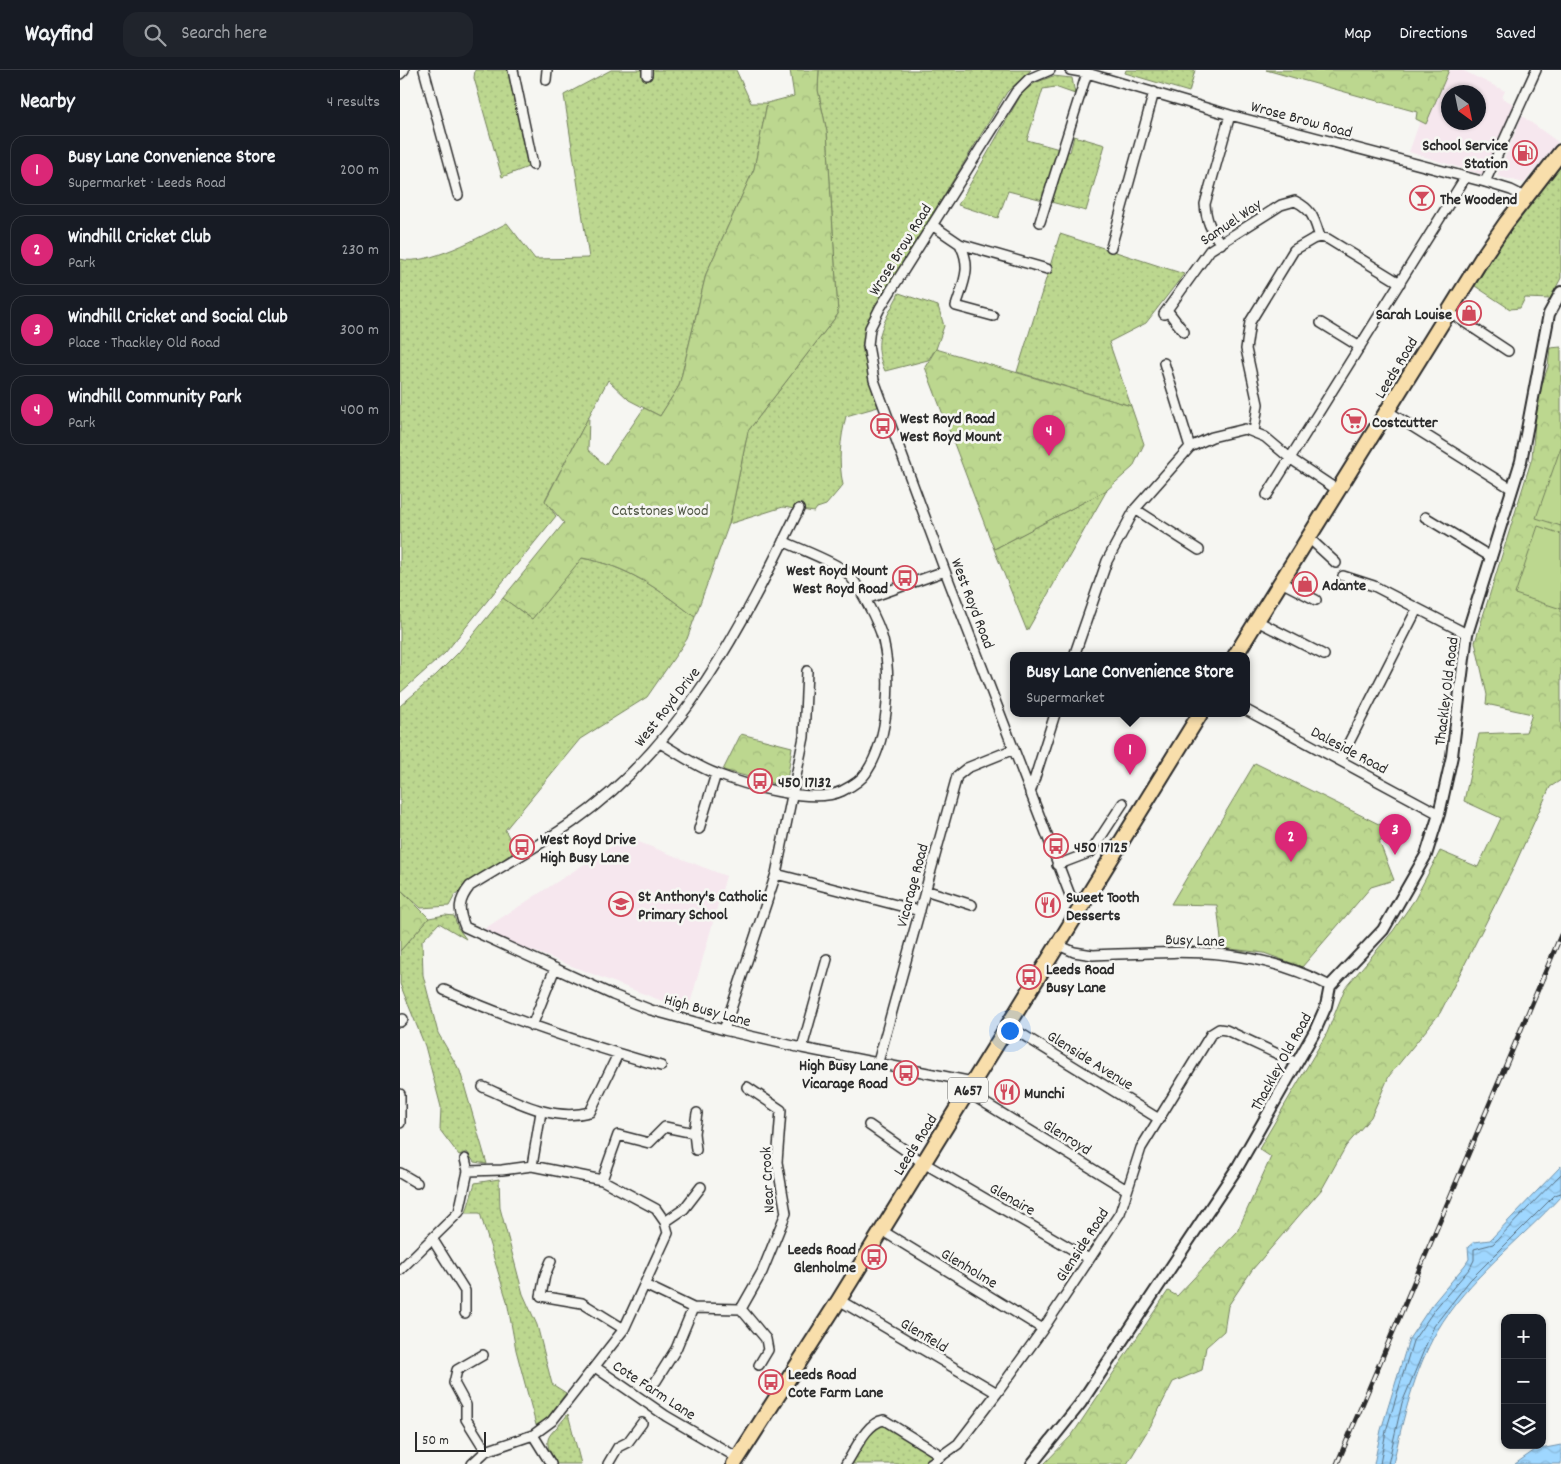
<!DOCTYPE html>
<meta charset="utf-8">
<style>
body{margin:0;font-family:Dekko,sans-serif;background:#20242c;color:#f1f3f6}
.controls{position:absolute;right:15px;bottom:15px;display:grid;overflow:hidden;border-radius:10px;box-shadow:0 1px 4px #0004}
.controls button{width:45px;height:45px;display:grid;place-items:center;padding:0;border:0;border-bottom:1px solid #363941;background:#171b24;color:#f1f3f6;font:25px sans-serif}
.compass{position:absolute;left:1041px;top:15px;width:45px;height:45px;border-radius:50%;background:#171b24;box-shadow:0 1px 4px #0004;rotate:147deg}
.scale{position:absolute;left:15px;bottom:12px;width:71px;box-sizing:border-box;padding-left:5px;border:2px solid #2b2b2b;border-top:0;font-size:14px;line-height:18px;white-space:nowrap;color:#2b2b2b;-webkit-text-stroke:4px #f6f6f2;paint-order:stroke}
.you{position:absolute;left:609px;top:960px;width:18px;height:18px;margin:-12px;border:4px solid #fff;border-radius:50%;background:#1a73e8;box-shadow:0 0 0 8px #1a73e833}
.badge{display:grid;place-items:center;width:32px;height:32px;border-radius:50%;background:#db2777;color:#fff;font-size:16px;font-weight:700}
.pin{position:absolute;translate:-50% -41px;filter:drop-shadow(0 1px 2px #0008)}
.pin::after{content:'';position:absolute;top:26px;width:18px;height:15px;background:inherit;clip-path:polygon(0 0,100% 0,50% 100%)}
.popup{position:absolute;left:610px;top:582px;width:240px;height:65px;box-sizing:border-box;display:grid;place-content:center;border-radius:10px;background:#171b24;filter:drop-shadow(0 1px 4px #0005);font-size:16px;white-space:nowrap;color:#9ea1a6}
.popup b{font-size:19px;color:#f1f3f6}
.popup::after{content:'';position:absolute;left:50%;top:100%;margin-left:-10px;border:10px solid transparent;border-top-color:#171b24}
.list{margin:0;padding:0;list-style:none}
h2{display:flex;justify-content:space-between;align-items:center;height:65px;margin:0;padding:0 20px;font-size:21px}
h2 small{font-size:16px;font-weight:400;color:#9ea1a6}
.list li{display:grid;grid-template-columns:32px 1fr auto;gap:15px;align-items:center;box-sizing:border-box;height:70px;margin:0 10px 10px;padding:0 10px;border:1px solid #363941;border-radius:15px}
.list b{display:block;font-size:19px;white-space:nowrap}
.list p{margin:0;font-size:16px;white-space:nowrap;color:#9ea1a6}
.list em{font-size:16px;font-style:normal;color:#9ea1a6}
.icon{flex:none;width:28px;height:28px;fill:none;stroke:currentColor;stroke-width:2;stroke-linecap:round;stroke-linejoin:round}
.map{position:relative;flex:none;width:1161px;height:1394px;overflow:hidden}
header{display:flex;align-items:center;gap:30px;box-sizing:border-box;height:70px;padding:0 25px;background:#171b24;border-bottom:1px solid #363941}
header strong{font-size:24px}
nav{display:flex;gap:28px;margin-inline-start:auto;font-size:18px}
.search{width:350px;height:45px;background:#20242c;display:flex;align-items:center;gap:12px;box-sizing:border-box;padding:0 18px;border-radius:15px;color:#9ea1a6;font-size:19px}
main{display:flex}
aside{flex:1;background:#171b24}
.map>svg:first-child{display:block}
.built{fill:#f6e7ee;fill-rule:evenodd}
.grass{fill:url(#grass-dots);stroke:#74815d}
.forest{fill:url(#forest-crowns);stroke:#74815d}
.pitch{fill:#bcd78f;stroke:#74815d}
.water{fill:url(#water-waves);stroke:#7192aa}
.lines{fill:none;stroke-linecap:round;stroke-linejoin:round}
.shore{stroke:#597080;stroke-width:1}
.minor-casing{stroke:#2b2b2b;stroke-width:12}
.tertiary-casing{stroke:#2b2b2b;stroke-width:14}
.primary-casing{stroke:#2b2b2b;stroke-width:18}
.minor{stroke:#f6f6f2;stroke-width:9}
.tertiary{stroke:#f6f6f2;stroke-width:10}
.primary{stroke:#f8deab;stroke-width:14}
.rail-casing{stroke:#2b2b2b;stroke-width:5}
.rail{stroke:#f6f6f2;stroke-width:3;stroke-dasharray:9;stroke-linecap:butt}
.labels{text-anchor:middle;stroke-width:5;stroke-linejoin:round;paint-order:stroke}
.shield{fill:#f6f6f2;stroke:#686867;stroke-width:1}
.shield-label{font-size:15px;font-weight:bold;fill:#2b2b2b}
.street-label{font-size:16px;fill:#2b2b2b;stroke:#f6f6f2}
.poi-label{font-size:16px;font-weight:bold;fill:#2b2b2b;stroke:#f6f6f2;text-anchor:start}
.park-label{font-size:16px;fill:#4f5644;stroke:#f6f6f2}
</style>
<header>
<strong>Wayfind</strong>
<div class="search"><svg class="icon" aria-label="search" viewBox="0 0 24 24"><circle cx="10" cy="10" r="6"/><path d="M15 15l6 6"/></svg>Search here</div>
<nav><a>Map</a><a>Directions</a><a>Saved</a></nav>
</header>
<main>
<aside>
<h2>Nearby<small>4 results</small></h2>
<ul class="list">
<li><span class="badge">1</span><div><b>Busy Lane Convenience Store</b><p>Supermarket · Leeds Road</p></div><em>200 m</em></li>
<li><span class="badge">2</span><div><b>Windhill Cricket Club</b><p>Park</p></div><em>230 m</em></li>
<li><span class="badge">3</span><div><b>Windhill Cricket and Social Club</b><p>Place · Thackley Old Road</p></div><em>300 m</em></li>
<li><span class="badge">4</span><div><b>Windhill Community Park</b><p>Park</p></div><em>400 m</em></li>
</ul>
</aside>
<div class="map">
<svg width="1161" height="1394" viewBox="0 0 1161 1394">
<defs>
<pattern id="grass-dots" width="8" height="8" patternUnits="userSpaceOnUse" patternTransform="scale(1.25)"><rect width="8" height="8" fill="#bcd78f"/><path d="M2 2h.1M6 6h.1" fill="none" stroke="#a2b97c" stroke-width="1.8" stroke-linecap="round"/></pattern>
<pattern id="forest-crowns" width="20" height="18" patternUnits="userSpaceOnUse" patternTransform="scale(1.25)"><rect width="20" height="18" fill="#bcd78f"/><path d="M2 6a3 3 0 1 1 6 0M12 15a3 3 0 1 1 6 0" fill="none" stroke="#a2b97c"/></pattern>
<pattern id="water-waves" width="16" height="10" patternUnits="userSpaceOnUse" patternTransform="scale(1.25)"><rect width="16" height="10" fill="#9fd7ff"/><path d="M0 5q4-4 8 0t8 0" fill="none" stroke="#89b9db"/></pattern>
</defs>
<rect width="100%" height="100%" fill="#f6f6f2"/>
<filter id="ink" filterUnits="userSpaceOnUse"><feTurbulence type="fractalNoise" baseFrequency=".02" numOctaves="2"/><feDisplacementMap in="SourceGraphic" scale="10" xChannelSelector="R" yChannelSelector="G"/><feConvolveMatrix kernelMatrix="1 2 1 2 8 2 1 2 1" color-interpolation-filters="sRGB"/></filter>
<g filter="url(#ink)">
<path class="built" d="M1049 0H1062L1105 21 1102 28 1114 34 1083 105 1009 82 1020 51 1026 53ZM1048 22H1078V52H1048Z
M1122 46 1158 72 1124 113 1097 106Z
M226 767 326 806 288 941 81 861Z"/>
<path class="grass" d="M75 0H108L128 97 102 107 74 8Z
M211 0H336L351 33H367L354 99 306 204 279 316 260 346 229 330 208 310 145 430 156 446 45 583 0 623V189C26 197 82 166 107 153L135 189 189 188 164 25Z
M419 0H631L607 22 469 248 462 277 471 316 478 337 446 346C440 371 438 390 443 415L426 435 417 438 414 442 383 437 329 454 348 361 438 244 427 62 418 20Z
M726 0H795L789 22 725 3Z
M653 6 672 8 675 24 655 17 643 19 627 70 670 82 674 66 705 75 686 141 608 121 598 148 558 135 622 23 635 13Z
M1161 95V208L1150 229 1125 228 1120 238 1110 239 1075 216 1105 167Z
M660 164 784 204 746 253 709 272 731 336 617 302Z
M499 223 538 236 544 256 536 279 528 290 485 301C470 269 485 252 499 223Z
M707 420 627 561 594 479Z
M181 488C228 496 258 519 295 547L287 569 247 627 180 669 105 760 116 780 55 825 49 836 21 838 0 819V636L36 605 58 583 103 528 132 549Z
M45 845 54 846 58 858 66 869 39 853 22 871 23 905 38 963 60 1001 87 1094 74 1092 67 1082 59 1085 40 1060 41 1037 25 976 0 914V881L29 848Z
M99 1109 100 1138 123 1224 137 1255 152 1314 166 1323 145 1351 136 1355 116 1280 107 1231 80 1143H66L75 1113Z
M168 1344 181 1394H156C140 1364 149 1369 168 1344Z
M478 1351 542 1386 530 1394H446Z"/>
<path class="forest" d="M390 0H419L418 20 427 62 438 244 348 361 329 454 295 547C258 519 228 496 182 488L132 549 103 528 164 453 145 431 189 346 188 380 205 395 244 338 260 346 279 316 306 204 354 99 367 33 394 26Z
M866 0H1049L1026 54 1016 49 1017 42Z
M1161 277V710L1150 717 1112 801 1040 943 989 1006 971 1047 946 1076 922 1119 852 1200 828 1236 824 1261 806 1277 802 1300 773 1312 751 1355 727 1394H644L672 1365 768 1221 777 1226 837 1162 871 1087 859 1079 927 963 945 918 993 861 1015 829 1040 781 1078 797 1101 748 1064 731 1079 664 1126 662 1132 644 1086 634 1087 625 1075 572 1132 388 1137 328 1148 297 1150 278Z
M536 279 731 336 744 374 733 397 707 420 594 479 525 297Z
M341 664 392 677 386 717 323 700Z
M855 693 1003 766 979 771 994 810 971 817 902 897 864 883 822 878 817 835 771 834Z
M0 819 29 848 0 881Z"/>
<path class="pitch" d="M1161 377V456L1136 448Z
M1138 456 1161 464V539L1115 524Z"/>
<path class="water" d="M1161 1096V1126C1120 1171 1068 1208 1037 1261 1014 1301 1003 1349 993 1394H974L981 1360 1009 1269 1031 1236 1065 1195 1069 1189 1068 1177 1074 1172 1090 1170Z
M1161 1375V1394H1115L1135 1380Z"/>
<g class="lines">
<path class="shore" d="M980 1394 986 1361 1013 1271 1035 1239 1070 1198 1074 1190V1179L1093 1174 1161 1104
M988 1394 1002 1333 1034 1256 1070 1210 1155 1125 1161 1123"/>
<defs>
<path id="minor" d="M24 0 58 125
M113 0 133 95
M247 0V5
M650 0 629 9 616 22 480 238 470 258 468 275 474 310 545 501 670 825 680 836
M670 0 687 3 830 45 1085 112 1111 120 1125 127
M0 4 4 0
M146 10 147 0
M1085 112 1136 0
M640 152 687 3
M532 155 560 174 647 199
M560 174C572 198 564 211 556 236L593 246
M821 174C811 161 806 150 805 134L830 45
M711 177 754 22
M767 240 784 262
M1049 242 1108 281
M764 244 810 180 881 135 895 131C913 140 914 149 920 167
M921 253 960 277
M764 293 790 377
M989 342 1112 419
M854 362 858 334 846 279 850 252 894 180 913 169 920 167 928 169 1000 213
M867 425 1065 108
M399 439C342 556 283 675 173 752 140 775 104 795 70 816 58 831 58 840 65 857L213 925 251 940 324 960 402 978 573 1012
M735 439 799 480
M1025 447 1091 487
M909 468 936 493
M943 506 974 516 1067 564
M881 512 916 530
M466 529 545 501
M857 551 924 585
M674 586 707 491 735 439 790 377 812 367 845 359 865 367 891 389 939 421
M846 640 1039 744
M260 673C278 683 297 697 317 704 346 715 413 735 442 721 450 717 461 711 466 703 489 669 492 608 483 570 479 553 458 512 445 501 435 492 397 478 383 471
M940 690 1017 539
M630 723 655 644
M299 759 316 704
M657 795 691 782 723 733
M376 804 520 841
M525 820 572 835
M656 874 674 882 693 885C779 882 850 874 930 916
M44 920C114 951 187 975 261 996
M0 952 3 949
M607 955 759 1049
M132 956 155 898
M324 960 376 804 404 667 407 601
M402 978 427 889
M478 992 557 706 567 698 614 679
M83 1017C118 1032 152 1052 190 1042L218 984
M567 1022 727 1120
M0 1024V1053
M469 1055 522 1092 689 1189
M296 1080 294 1063 297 1043
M132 1096 141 1042
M68 1101 102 1100 132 1096 202 1110 256 1139 265 1152
M0 1103 17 1113
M202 1110 218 1065 249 1073 265 1057 294 1063
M481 1160 643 1259
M33 1170 65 1221V1243
M151 1191 145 1205 141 1226 182 1233 224 1259
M0 1200 59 1142 68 1101 65 1089
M245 1215 293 1238 341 1239 366 1269 368 1280 359 1295
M439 1230 597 1323
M341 1239 362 1202 386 1143 377 1092 381 1040 347 1017
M83 1285 57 1300 54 1313 66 1335V1349L86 1381
M195 1297 266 1346 338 1388
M256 1311 276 1279 293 1238
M133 1365 151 1394
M72 1394 86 1381 133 1365 152 1351 224 1259 268 1163 265 1152 284 1139 301 1117
M208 1394 218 1377 228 1372 242 1353
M446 1394C456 1379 466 1353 484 1350L542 1386
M530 1394 558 1374 597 1323 643 1259 720 1143 741 1078 811 964 819 959 826 960 897 993"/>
<path id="tertiary" d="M632 1394 680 1334 837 1098 915 961 926 936 930 916 983 860 1026 785 1039 744 1052 686 1067 564 1121 391 1149 244 1161 222"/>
<path id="primary" d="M835 586 1084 185 1106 153 1161 82
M334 1394 439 1230 800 644"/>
</defs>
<use href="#minor" class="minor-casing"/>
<use href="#tertiary" class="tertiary-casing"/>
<use href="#primary" class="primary-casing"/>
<use href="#minor" class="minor"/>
<use href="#tertiary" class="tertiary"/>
<use href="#primary" class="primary"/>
<defs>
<path id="rail" d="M937 1394 1161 865"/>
</defs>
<use href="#rail" class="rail-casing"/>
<use href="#rail" class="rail"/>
</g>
</g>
<defs>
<symbol id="fuel-ring" viewBox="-11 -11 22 22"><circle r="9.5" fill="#f6f6f2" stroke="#d1495b" stroke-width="1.5"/><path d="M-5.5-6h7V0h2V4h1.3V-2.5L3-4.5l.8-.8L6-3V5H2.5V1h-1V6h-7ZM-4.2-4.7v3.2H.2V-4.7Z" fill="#d1495b"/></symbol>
<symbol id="bar-ring" viewBox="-11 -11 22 22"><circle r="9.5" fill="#f6f6f2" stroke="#d1495b" stroke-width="1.5"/><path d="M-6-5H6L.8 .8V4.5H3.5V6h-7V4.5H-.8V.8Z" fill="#d1495b"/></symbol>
<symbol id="shop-ring" viewBox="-11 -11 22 22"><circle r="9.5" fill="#f6f6f2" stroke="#d1495b" stroke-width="1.5"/><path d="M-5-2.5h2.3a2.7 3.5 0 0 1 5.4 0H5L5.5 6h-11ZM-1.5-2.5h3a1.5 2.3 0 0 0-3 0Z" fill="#d1495b"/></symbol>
<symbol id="supermarket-ring" viewBox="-11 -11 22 22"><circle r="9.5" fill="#f6f6f2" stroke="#d1495b" stroke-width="1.5"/><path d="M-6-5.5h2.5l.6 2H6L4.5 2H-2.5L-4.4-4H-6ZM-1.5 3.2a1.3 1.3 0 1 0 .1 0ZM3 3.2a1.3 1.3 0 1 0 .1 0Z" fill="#d1495b"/></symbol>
<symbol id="bus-ring" viewBox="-11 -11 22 22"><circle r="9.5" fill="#f6f6f2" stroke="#d1495b" stroke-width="1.5"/><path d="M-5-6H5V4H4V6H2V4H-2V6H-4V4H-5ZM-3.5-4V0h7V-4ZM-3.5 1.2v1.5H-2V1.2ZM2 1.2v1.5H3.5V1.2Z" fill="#d1495b"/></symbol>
<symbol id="school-ring" viewBox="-11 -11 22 22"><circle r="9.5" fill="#f6f6f2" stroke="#d1495b" stroke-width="1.5"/><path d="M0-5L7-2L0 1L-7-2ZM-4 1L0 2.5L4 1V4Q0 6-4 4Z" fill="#d1495b"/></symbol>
<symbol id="restaurant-ring" viewBox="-11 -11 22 22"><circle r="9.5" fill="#f6f6f2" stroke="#d1495b" stroke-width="1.5"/><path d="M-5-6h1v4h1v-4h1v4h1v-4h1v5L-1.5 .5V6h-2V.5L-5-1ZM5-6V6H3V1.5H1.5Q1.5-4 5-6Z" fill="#d1495b"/></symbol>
</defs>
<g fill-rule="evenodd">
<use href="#fuel-ring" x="1111" y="69" width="28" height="28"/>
<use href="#bar-ring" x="1008" y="114" width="28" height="28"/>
<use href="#shop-ring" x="1055" y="229" width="28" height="28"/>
<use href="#supermarket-ring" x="940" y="337" width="28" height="28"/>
<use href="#bus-ring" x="469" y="342" width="28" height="28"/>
<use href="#bus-ring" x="491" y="494" width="28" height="28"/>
<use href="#shop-ring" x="891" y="500" width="28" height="28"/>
<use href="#bus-ring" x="346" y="697" width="28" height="28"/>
<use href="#bus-ring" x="642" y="762" width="28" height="28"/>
<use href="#bus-ring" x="108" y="763" width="28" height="28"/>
<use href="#school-ring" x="207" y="820" width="28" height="28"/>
<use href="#restaurant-ring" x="634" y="821" width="28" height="28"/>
<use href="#bus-ring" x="615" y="893" width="28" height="28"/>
<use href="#bus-ring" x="492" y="989" width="28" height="28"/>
<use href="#restaurant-ring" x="593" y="1008" width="28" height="28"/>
<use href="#bus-ring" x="460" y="1173" width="28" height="28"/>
<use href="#bus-ring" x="357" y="1298" width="28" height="28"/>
</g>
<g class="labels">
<rect class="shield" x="548" y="1007.5" width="40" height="25" rx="4"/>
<g class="shield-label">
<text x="568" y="1025">A657</text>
</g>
<g class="street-label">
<text transform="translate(902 48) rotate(15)" y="6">Wrose Brow Road</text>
<text transform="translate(830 151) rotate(-34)" y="6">Samuel Way</text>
<text transform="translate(499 179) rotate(-58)" y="6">Wrose Brow Road</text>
<text transform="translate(995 297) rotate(-59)" y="6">Leeds Road</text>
<text transform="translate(574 533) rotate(69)" y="6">West Royd Road</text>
<text transform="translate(1045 621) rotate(-83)" y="6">Thackley Old Road</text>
<text transform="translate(266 636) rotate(-52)" y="6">West Royd Drive</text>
<text transform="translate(950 679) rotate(28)" y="6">Daleside Road</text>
<text transform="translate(511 815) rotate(-75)" y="6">Vicarage Road</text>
<text transform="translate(795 869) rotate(2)" y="6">Busy Lane</text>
<text transform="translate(308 939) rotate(15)" y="6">High Busy Lane</text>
<text transform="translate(691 989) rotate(32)" y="6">Glenside Avenue</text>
<text transform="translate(880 991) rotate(-61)" y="6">Thackley Old Road</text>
<text transform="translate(668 1066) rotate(32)" y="6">Glenroyd</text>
<text transform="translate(514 1074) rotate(-58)" y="6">Leeds Road</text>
<text transform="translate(366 1110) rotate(-93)" y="6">Near Crook</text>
<text transform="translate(613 1128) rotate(30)" y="6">Glenaire</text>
<text transform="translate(681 1174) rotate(-57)" y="6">Glenside Road</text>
<text transform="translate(570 1197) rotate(31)" y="6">Glenholme</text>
<text transform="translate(525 1264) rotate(31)" y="6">Glenfield</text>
<text transform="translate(255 1319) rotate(33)" y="6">Cote Farm Lane</text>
</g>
<g class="poi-label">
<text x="1108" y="80" text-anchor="end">School Service<tspan x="1108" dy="18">Station</tspan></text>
<text x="1040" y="134">The Woodend</text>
<text x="1052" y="249" text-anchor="end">Sarah Louise</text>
<text x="500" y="353">West Royd Road<tspan x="500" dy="18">West Royd Mount</tspan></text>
<text x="972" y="357">Costcutter</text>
<text x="488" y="505" text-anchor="end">West Royd Mount<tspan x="488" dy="18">West Royd Road</tspan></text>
<text x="922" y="520">Adante</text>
<text x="378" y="717">450 17132</text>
<text x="140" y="774">West Royd Drive<tspan x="140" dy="18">High Busy Lane</tspan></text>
<text x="674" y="782">450 17125</text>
<text x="238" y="831">St Anthony's Catholic<tspan x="238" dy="18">Primary School</tspan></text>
<text x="666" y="832">Sweet Tooth<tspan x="666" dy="18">Desserts</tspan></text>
<text x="646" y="904">Leeds Road<tspan x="646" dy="18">Busy Lane</tspan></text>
<text x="488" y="1000" text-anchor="end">High Busy Lane<tspan x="488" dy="18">Vicarage Road</tspan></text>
<text x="624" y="1028">Munchi</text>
<text x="456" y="1184" text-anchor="end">Leeds Road<tspan x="456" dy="18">Glenholme</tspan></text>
<text x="388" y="1309">Leeds Road<tspan x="388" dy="18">Cote Farm Lane</tspan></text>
</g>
<g class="park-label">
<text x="260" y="445">Catstones Wood</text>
</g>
</g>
</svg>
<div class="controls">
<button>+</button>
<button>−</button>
<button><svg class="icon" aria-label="layers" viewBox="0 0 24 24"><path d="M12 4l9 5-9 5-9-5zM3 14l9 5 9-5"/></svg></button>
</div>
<svg class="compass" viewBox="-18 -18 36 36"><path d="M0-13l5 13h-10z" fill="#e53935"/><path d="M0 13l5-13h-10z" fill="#9ea1a6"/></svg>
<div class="scale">50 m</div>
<div class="you"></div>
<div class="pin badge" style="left:730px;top:705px">1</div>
<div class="popup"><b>Busy Lane Convenience Store</b>Supermarket</div>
<div class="pin badge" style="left:891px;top:792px">2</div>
<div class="pin badge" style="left:995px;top:785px">3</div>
<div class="pin badge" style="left:649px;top:386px">4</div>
</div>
</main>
